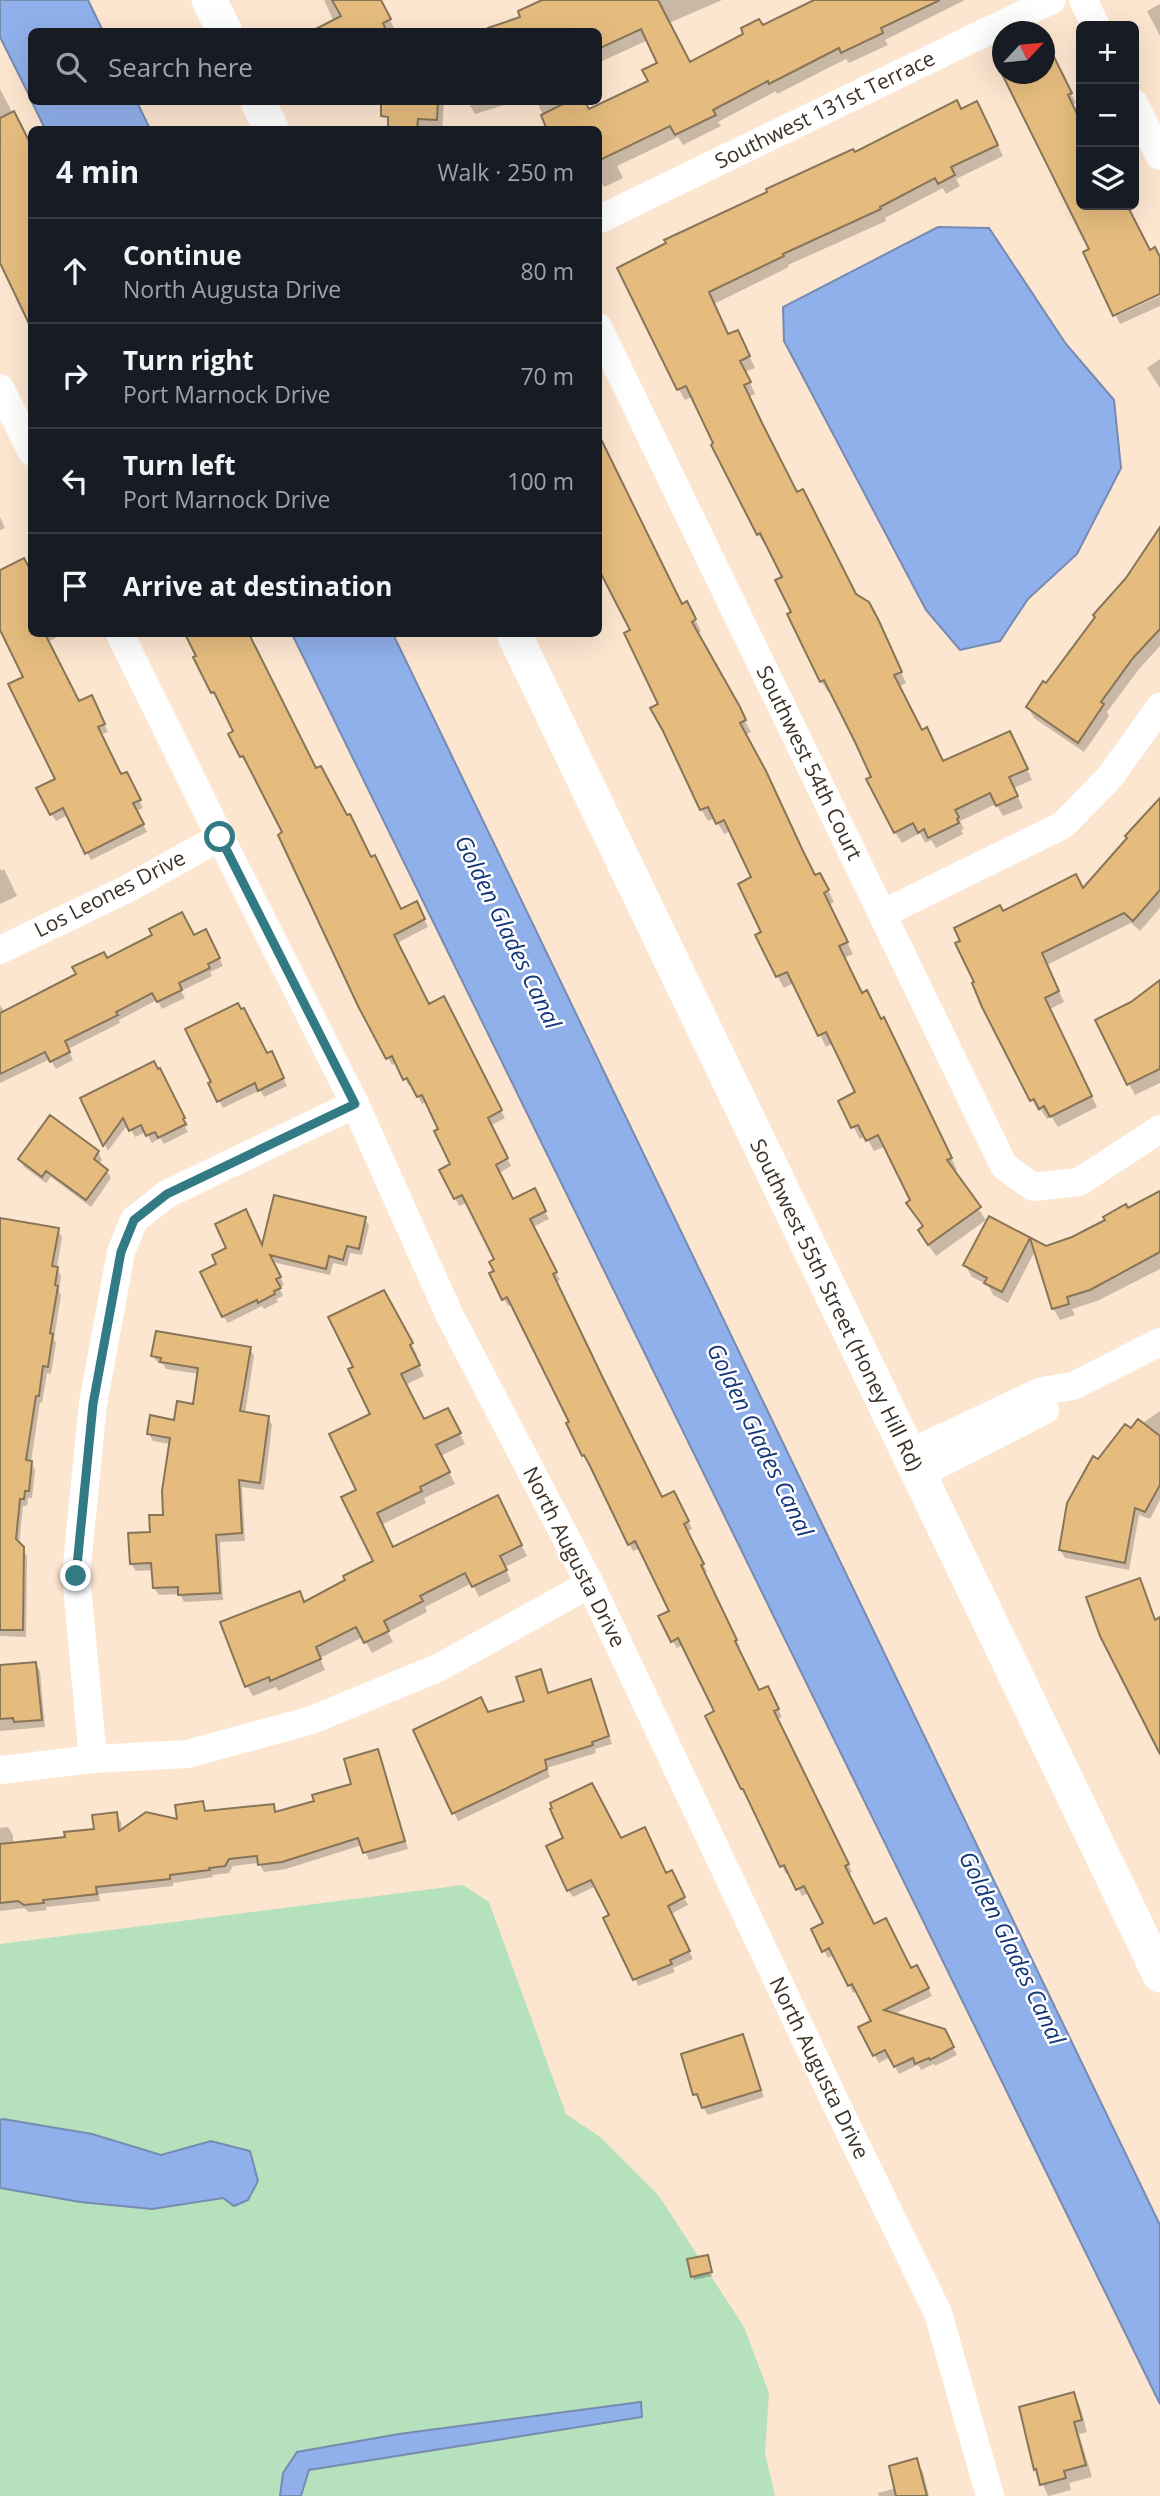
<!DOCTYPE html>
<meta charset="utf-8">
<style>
body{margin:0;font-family:"Open Sans",sans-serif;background:#20242c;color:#f1f3f6}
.controls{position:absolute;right:21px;top:21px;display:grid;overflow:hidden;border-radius:10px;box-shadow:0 7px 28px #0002}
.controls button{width:63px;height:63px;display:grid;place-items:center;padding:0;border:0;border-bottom:2px solid #363941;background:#171b24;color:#f1f3f6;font:35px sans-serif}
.compass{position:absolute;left:992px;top:21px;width:63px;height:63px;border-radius:50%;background:#171b24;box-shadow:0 7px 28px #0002;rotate:64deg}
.stop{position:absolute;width:21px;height:21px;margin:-16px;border:5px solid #337b84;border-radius:50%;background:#fff}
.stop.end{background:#337b84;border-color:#fff;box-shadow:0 2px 7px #0008}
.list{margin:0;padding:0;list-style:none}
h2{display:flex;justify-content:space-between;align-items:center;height:91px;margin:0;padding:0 28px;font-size:30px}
h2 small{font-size:23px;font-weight:400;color:#9ea1a6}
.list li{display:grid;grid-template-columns:46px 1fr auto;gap:21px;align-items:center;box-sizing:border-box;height:105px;padding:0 28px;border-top:2px solid #363941}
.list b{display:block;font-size:26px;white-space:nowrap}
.list p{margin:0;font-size:23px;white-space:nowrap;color:#9ea1a6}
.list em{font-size:23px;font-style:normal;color:#9ea1a6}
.icon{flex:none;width:38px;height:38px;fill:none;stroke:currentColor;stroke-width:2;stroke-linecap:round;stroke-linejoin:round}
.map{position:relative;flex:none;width:1160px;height:2496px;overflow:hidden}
.search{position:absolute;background:#171b24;box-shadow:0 7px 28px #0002;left:28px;top:28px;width:574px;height:77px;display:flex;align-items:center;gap:18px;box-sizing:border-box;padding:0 24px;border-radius:10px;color:#9ea1a6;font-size:26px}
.panel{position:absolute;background:#171b24;box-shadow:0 7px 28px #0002;left:28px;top:126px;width:574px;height:511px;border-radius:10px}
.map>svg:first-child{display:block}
.green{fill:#b5e2bd}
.water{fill:#90b0eb;stroke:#778ab0;stroke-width:2}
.shadow{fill:#0003}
.building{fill:#e5bc7e;stroke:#887558;stroke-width:2}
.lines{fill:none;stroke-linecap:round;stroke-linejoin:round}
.minor{stroke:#fff;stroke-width:28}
.tertiary{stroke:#fff;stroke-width:35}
.route{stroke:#337b84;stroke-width:9}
.labels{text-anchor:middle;stroke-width:5;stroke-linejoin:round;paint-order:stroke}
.street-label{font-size:21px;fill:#3d3228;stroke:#fff}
.water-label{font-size:23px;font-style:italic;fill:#133579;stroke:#fff}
</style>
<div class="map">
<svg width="1160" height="2496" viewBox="0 0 1160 2496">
<rect width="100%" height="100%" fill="#fde6d0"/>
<path class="green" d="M463 1885 489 1902 566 2114 600 2137 659 2196 744 2327 769 2393 765 2453 775 2496H0V1944Z"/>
<path class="water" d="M0 0H88L103 31 32 32V101L0 37Z
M32 102H137L150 129H45Z
M938 227 989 228 1066 344 1114 400 1121 468 1077 554 1028 599 1000 641 960 650 926 610 784 341 783 307Z
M292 634H393L1160 2225V2404Z
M3 2119 92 2134 161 2155 211 2141 250 2151 258 2181 248 2200 234 2206 223 2198 152 2209 80 2202 0 2188V2120Z
M641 2402 642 2417 309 2470 301 2496H280L283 2473 297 2452 399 2434Z"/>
<path class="shadow" d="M324 0H380L395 30 334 32V22Z
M546 0H722L669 23 689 64 817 0H965L885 40 888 45 849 63 846 59 777 94 776 91 718 122 721 126 683 145 678 137 617 166 623 178 604 187 602 183 598 185V130H550L537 102H567L571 109 589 111 650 82 659 64 648 40 598 63V32H481L523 18Z
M1160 4V36L1147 11Z
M1050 54 1076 103 1072 105 1081 124V205H1127L1150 252 1160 258V293L1091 249 1006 77 1012 74H1044V57Z
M0 89 32 150 0 259Z
M391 102H444L442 130H391Z
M468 102H514L475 114Z
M961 111 983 114 1003 156 956 179 960 186 946 194 943 188 885 218 886 221 788 265 789 267 714 304 729 336 743 343 755 368 745 372 755 394 749 397 768 436 797 494 856 596 884 634 906 683 899 687 922 732 943 763 1016 744 1032 780 1014 788 1023 808 1003 816 996 804 960 821 964 829 961 830 963 834 936 848 931 840 925 843 920 833 902 843 895 832 873 778 831 690 828 692 821 681 794 613 784 578 767 543 765 545 758 534 692 397 685 400 679 390 619 269 854 154Z
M1160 296V306L1120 324 1116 316Z
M1160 359V388L1147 368Z
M598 434 682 606 693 615 701 631 697 634 751 732 745 735 772 784 815 877 826 886 834 902 829 905 853 954 844 958 862 995 890 1031 957 1170 953 1172 986 1220 936 1256 926 1242 925 1228 886 1146 874 1151 866 1136 860 1139 840 1102 858 1093 833 1043 826 1047 794 983 784 988 777 976 764 933 754 878 731 831 724 834 715 818 708 821 701 809 632 631 598 561Z
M0 517 5 528 0 530Z
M1160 530V646L1139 669 1107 712 1109 716 1084 752 1034 718 1028 707 1127 579Z
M0 572 32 634H60L61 635 48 642 79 703 95 705 108 732 100 735 121 776 130 781 143 808 136 811 147 832 91 860 68 815 56 821 51 814 57 780 25 677 0 626Z
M187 634H231L234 639 247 634 316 770 401 911H420L428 927 397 943 429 1006H447L505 1118 490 1126 511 1166 499 1173 512 1201 538 1197 549 1219 533 1227 560 1280 556 1282 606 1385 662 1499 678 1500 692 1529 687 1532 707 1572 703 1573 740 1648 738 1649 759 1692 771 1695 782 1717 776 1719 852 1872 848 1874 874 1926 911 1970 921 1974 932 1996 894 2014 944 2030 957 2055 935 2066 934 2064 921 2070 918 2065 899 2074 890 2057 879 2063 875 2056 861 2028 873 2021 857 1991 853 1993 834 1955 828 1958 813 1930 825 1924 809 1893 802 1896 790 1872 786 1874 782 1866 708 1717 716 1712 683 1645 677 1648 672 1641V1611L641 1548 633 1551 629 1544 590 1462 588 1463 584 1455 568 1424 571 1423 512 1304 508 1306 504 1299 496 1271 497 1260 468 1202 459 1206 455 1198 453 1164 441 1129 427 1101 422 1104 412 1085 409 1086 397 1063 392 1065 360 1005 285 833 248 763 246 764 230 735 236 732 196 658 198 657Z
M1160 799V908L1140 931 1131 923 1047 965 1064 1002 1050 1009 1097 1107 1058 1127 1051 1116 1047 1119 1041 1110 1038 1111 1032 1100 957 944 1002 913 1083 891Z
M0 868 1 871 4 869 17 896 0 904Z
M194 937 210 938 223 966 210 972 212 976 181 991 185 998 162 1009 157 1000 119 1020 120 1023 68 1049 73 1060 56 1069 50 1059 0 1083V1005L5 1013 106 960Z
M1160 982V1083L1135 1095 1129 1084 1132 1004Z
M275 1060 287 1086 264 1097 260 1090 223 1108 219 1101Z
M158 1071 164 1078 188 1126 185 1127 188 1132 164 1144 160 1138 152 1143 146 1132 135 1137 128 1124 108 1151 82 1099Z
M98 1152 102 1160 99 1164 107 1171 111 1178 91 1207 51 1177 46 1183 24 1167 20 1159Z
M1160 1193V1269L1097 1301 1072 1309 1075 1315 1060 1320 1053 1308 1035 1251 1008 1303 993 1295 988 1285 972 1277 965 1265 990 1218 1046 1248 1073 1239Z
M0 1218 57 1229 62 1237 57 1268 61 1276 59 1291 61 1295 54 1339 56 1343 51 1374 47 1373 42 1403 40 1402 31 1462 35 1470 32 1498H28L27 1506H23L19 1545 27 1556 26 1637 0 1636Z
M365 1219 369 1226 362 1255 350 1253 347 1266 333 1263 330 1275 272 1262 284 1285 279 1287 283 1296 276 1299 278 1302 264 1309 262 1306 228 1323 223 1316 263 1249Z
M383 1292 417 1355 415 1356 424 1376 405 1385 424 1421 453 1420 465 1444 441 1456 455 1484 424 1498 426 1503 381 1525 393 1549 503 1508 527 1556 505 1567 511 1581 479 1597 472 1583 425 1607 427 1612 388 1632 393 1642 372 1653 363 1637 320 1658 325 1670 278 1691 276 1687 253 1696 247 1686 299 1593 305 1603 348 1581 375 1562 359 1491 373 1415 355 1368Z
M250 1349 254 1356 245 1414 268 1418 272 1425 264 1490 242 1487 245 1541 220 1542 223 1600 184 1602 180 1594 159 1595 154 1588V1570L136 1571 131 1564 165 1516 171 1444 153 1441 149 1434 175 1422 194 1406 199 1374 166 1369 163 1364 158 1363 153 1356Z
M1160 1411V1500L1150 1519 1139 1515 1129 1570 1065 1558 1060 1550 1099 1461 1131 1431Z
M1139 1580 1155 1621 1160 1619V1756L1146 1729 1148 1728Z
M35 1663 40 1671 45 1727 0 1731V1667Z
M540 1671 549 1695 590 1681 612 1744 595 1749 596 1753 547 1768 550 1777 458 1821 415 1731 488 1714 526 1702Z
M377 1751 381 1758 408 1849 369 1860 362 1845 286 1869 264 1872 259 1863 233 1866 229 1873 212 1875 213 1877 173 1883V1886L99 1894 100 1901 46 1907 47 1910 29 1912 24 1908 0 1911V1828L8 1827 13 1835V1844L66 1839 95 1831 116 1814 121 1822 122 1832 179 1822 202 1803 207 1813 273 1806 277 1813 316 1802 353 1785Z
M621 1840 675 1880 688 1905 671 1914 693 1959 673 1968 675 1972 638 1986 611 1916 596 1886 573 1897 568 1890Z
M742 2036 764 2097 708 2115 695 2094Z
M709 2260 712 2276 694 2280 692 2276Z
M1073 2395 1080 2406 1087 2432 1079 2434 1092 2477 1069 2483 1071 2490 1048 2496 1036 2469 1021 2409Z
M916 2460 923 2472 929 2496H879L878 2493 896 2488Z"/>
<path class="building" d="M332 0H381L391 19 383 23 387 32H310L341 16Z
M542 0H658L690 62 743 34 741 28 759 19 763 25 814 0H940L881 28 883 33 841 53 839 48 769 84 768 81 713 110 716 115 675 135 670 126 598 161V130H547L541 115 567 102H585L589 109 648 81 642 70 657 63 641 29 598 49V32H489L488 28 520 17 518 11Z
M1045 39 1072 93 1068 95 1081 122V205H1127L1150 250 1155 247 1160 257V294L1113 316 1083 252 1089 249 1002 74H1045Z
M957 100 961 109 977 101 998 145 951 167 955 175 938 184 935 178 880 207 881 209 783 254 784 256 709 292 728 334 738 330 750 356 740 361 751 382 744 385 762 423 797 492 803 489 856 594 869 602 879 621 902 672 894 675 922 730 927 727 943 761 1010 731 1028 769 1009 777 1018 796 996 806 990 793 955 810 959 817 957 819 959 823 928 838 924 829 918 833 913 823 894 833 866 779 871 777 855 742 824 680 820 682 787 614 791 612 775 580 782 577 760 533 757 535 711 445 713 443 686 386 677 390 617 268 666 243 664 240 767 192 766 189 853 149 855 152Z
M381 102H438L437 120 418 119 417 130 388 128V117L381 116Z
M14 111 32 147V330L0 263V118Z
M598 433 682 604 687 601 696 619 692 622 740 707 746 720 740 723 766 771 803 851 815 875 820 873 829 890 824 893 848 942 839 946 862 993 867 990 881 1019 884 1017 952 1158 947 1160 981 1207 928 1245 918 1230 923 1226 906 1203 910 1200 878 1135 866 1141 858 1125 851 1128 838 1101 855 1092 826 1032 818 1036 787 972 776 977 755 935 761 932 738 884 751 877 724 820 716 824 708 807 700 810 663 731 650 708 658 704 624 633 630 630 598 568Z
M1160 527V629L1133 658 1101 702 1104 704 1078 743 1026 707 1043 681 1046 683 1095 617 1093 615 1126 578Z
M24 558 32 573V634H45L79 701 92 695 105 724 98 727 121 774 127 772 141 800 133 803 144 824 85 854 63 808 50 815 36 788 55 779 8 684 23 677 0 630V570Z
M185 634H249L316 768 321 766 347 815 350 814 371 857 375 855 401 909 417 901 425 919 394 935 429 1004 444 996 502 1110 488 1118 508 1158 496 1165 513 1199 535 1188 546 1211 530 1219 557 1272 553 1274 602 1376 662 1497 674 1491 689 1521 684 1524 704 1564 701 1565 737 1640 735 1641 759 1690 768 1686 779 1709 774 1711 849 1864 845 1866 874 1924 886 1918 911 1968 917 1965 929 1988 884 2010 945 2029 954 2047 930 2060 929 2058 915 2064 913 2058 894 2067 885 2050 873 2056 858 2027 871 2021 852 1984 848 1986 829 1948 822 1952 811 1929 823 1923 804 1886 796 1890 784 1865 780 1867 743 1789H741L705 1716 714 1711 678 1638 671 1642 658 1616 669 1611 635 1541 628 1545 590 1466 584 1455 582 1456 566 1423 569 1422 507 1297 502 1300 489 1273 494 1271 489 1262 494 1259 462 1195 454 1199 439 1170 450 1164 434 1131 438 1129 422 1095 417 1097 407 1078 403 1080 392 1056 386 1059 358 1006 278 835 282 832 243 756 240 757 228 734 233 731 214 692 211 693 193 657 196 656Z
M1160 798V890L1133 921 1124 913 1042 953 1059 991 1045 998 1092 1096 1050 1117 1044 1106 1039 1109 1034 1099 1030 1101 982 1007 972 983 974 982 955 943 960 941 954 928 1000 905 1003 911 1076 874 1083 888 1127 838 1125 836Z
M182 912 194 935 206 929 220 958 208 964 210 968 179 983 182 990 157 1002 152 993 116 1012 118 1015 65 1041 70 1052 50 1062 45 1052 0 1074V1013L76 974 72 967 104 952 107 958 152 935 149 929Z
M1160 980V1069L1127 1085 1095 1020 1131 1002Z
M238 1003 241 1009 244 1008 267 1053 272 1051 284 1078 258 1091 255 1083 217 1102 208 1083 211 1082 185 1029Z
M154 1061 158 1069 160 1068 185 1118 183 1119 186 1124 158 1138 155 1132 146 1136 141 1125 129 1131 123 1118 103 1146 80 1098Z
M50 1115 99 1151 94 1159 108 1170 86 1200 46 1171 42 1177 18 1159Z
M1160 1191V1252L1090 1290 1067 1297 1069 1304 1052 1309 1030 1238 1002 1292 984 1283 987 1278 963 1265 989 1216 1046 1246 1072 1237 1105 1220 1103 1217 1126 1204 1128 1208Z
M274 1195 366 1217 359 1249 347 1246 343 1260 329 1256 326 1269 270 1255 281 1277 276 1279 281 1288 274 1291 275 1294 258 1303 257 1300 222 1317 200 1272 216 1264 212 1255 226 1248 215 1224 246 1209 262 1245Z
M0 1218 59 1228 52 1266 58 1267 55 1285 58 1286 50 1333 53 1334 48 1367 43 1366 39 1396H36L26 1460 32 1461 29 1491H25L24 1499H20L16 1539 24 1547 23 1630H0Z
M384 1290 413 1343 410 1345 420 1365 401 1374 424 1419 448 1408 461 1433 436 1445 450 1472 420 1487 422 1491 377 1513 393 1547 498 1495 522 1545 500 1556 507 1570 472 1587 465 1573 420 1596 423 1601 384 1621 389 1631 364 1643 356 1627 316 1647 321 1659 270 1681 269 1677 245 1687 220 1622 300 1591 304 1602 345 1580 343 1576 373 1561 341 1497 356 1490 329 1434 370 1414 348 1369 353 1367 328 1317Z
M156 1331 251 1347 240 1411 269 1416 260 1483 239 1480 242 1533 216 1535 220 1593 178 1595V1587L153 1588 151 1563 130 1564 128 1533 150 1532 149 1515H163L162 1491 170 1438 147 1434 150 1415 174 1420 177 1401 193 1404 198 1368 160 1362 161 1358 151 1356Z
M1138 1419 1160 1436V1485L1145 1512 1135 1508 1125 1563 1059 1550 1067 1503 1093 1456 1098 1459 1125 1424 1131 1428Z
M1140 1578 1155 1620 1160 1617V1754L1100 1636 1086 1597Z
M36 1662 42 1720 14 1722 13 1718 0 1719V1665Z
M541 1669 548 1693 591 1679 609 1736 592 1742 593 1745 545 1760 547 1769 452 1814 413 1730 481 1697 488 1712 524 1701 516 1677Z
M378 1749 405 1841 363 1853 358 1838 282 1862 258 1865 257 1856 229 1859 225 1866 209 1868 210 1870 170 1875V1879L96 1887 97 1894 43 1900 44 1903 24 1905 18 1901 0 1903V1844L65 1837 64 1832 94 1829 92 1815 117 1812 119 1831 146 1812 177 1819 175 1805 203 1801 205 1811 274 1804 275 1812 314 1801 312 1795 351 1784 344 1759Z
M592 1783 621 1838 645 1827 666 1873 672 1870 685 1897 668 1906 690 1951 670 1960 672 1964 633 1980 603 1918 609 1915 591 1880 567 1891 546 1846 563 1838 550 1809 552 1808 550 1803Z
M743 2034 761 2090 702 2108 697 2094 693 2095 681 2054Z
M708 2255 712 2272 691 2277 687 2259Z
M1074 2392 1082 2420 1074 2422 1086 2465 1064 2471 1066 2478 1040 2485 1036 2469 1034 2470 1019 2407Z
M917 2458 927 2496H896L889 2466Z"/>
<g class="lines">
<path class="minor" d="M1083 0 1096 26
M1134 103 1160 156
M598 220 1052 0
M598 327 1004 1166 1033 1187 1079 1182 1160 1129
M0 388 32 452
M120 634 220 837 355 1104 449 1314 590 1584 838 2108 938 2313 990 2496
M882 914 1063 825 1109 778 1160 707
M0 950 127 889 220 837
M908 1454 1042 1391 1073 1386 1160 1342
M918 1475 1045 1410
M93 1759 76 1575 93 1404 121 1252 134 1220 167 1194 355 1104
M0 1770 93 1759 187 1754 309 1721 438 1668 590 1584"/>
<path class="tertiary" d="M209 0 225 32
M258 102 272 130
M514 634 1160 1975"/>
</g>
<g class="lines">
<path class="route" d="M76 1576 93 1404 121 1252 134 1220 167 1194 355 1104 220 837"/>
</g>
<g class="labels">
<g class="street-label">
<text transform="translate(825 110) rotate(-26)" y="7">Southwest 131st Terrace</text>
<text transform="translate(809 763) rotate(64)" y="7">Southwest 54th Court</text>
<text transform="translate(110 894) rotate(-27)" y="7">Los Leones Drive</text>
<text transform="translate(836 1305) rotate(64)" y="7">Southwest 55th Street (Honey Hill Rd)</text>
<text transform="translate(574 1557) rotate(63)" y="7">North Augusta Drive</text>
<text transform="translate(819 2068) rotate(64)" y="7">North Augusta Drive</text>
</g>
<g class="water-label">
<text transform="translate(508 932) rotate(64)" y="8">Golden Glades Canal</text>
<text transform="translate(760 1440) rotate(64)" y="8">Golden Glades Canal</text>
<text transform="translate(1012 1948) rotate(64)" y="8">Golden Glades Canal</text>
</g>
</g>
</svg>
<div class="controls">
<button>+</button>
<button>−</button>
<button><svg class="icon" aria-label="layers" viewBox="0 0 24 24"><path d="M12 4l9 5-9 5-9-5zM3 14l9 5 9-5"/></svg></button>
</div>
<svg class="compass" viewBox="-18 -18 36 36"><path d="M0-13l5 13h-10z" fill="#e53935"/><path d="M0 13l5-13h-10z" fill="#9ea1a6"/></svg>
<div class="stop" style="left:220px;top:837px"></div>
<div class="stop end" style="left:76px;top:1576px"></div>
<div class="search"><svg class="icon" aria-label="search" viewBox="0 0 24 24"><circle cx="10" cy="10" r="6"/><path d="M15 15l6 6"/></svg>Search here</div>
<section class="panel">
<h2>4 min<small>Walk · 250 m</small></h2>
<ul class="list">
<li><svg class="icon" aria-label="ahead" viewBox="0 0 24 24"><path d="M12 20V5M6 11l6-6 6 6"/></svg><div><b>Continue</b><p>North Augusta Drive</p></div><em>80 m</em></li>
<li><svg class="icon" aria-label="right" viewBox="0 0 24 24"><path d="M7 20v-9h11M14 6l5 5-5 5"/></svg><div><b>Turn right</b><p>Port Marnock Drive</p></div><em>70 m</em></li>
<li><svg class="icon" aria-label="left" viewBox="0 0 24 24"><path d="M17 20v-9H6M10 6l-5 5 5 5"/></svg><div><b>Turn left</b><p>Port Marnock Drive</p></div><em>100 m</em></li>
<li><svg class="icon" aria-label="arrive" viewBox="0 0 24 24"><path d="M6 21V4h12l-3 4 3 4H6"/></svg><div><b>Arrive at destination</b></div></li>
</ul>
</section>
</div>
